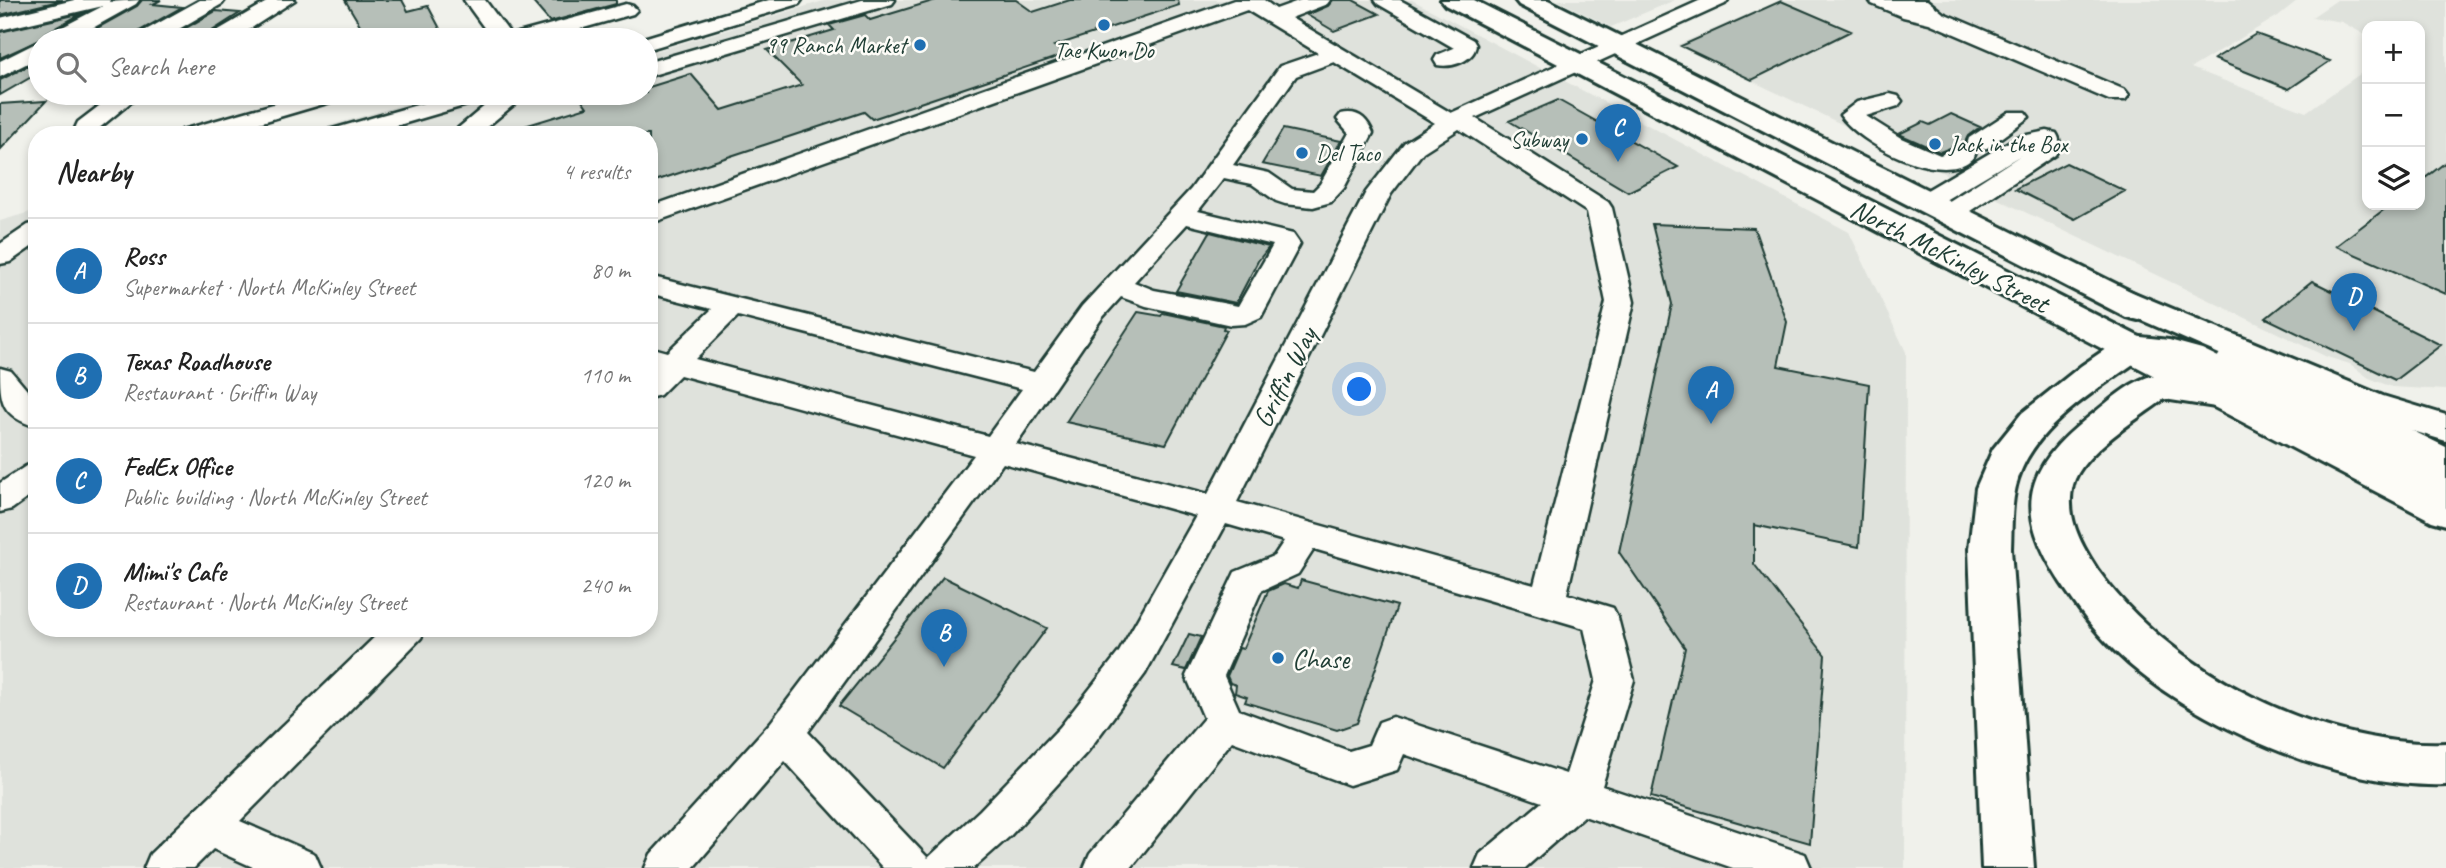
<!DOCTYPE html>
<meta charset="utf-8">
<style>
body{margin:0;font-family:Caveat,sans-serif;background:#f2f2f2;color:#222}
.controls{position:absolute;right:21px;top:21px;display:grid;overflow:hidden;border-radius:14px;box-shadow:0 4px 10px #0003}
.controls button{width:63px;height:63px;display:grid;place-items:center;padding:0;border:0;border-bottom:2px solid #e0e0e0;background:#fff;color:#222;font:35px sans-serif}
.you{position:absolute;left:1360px;top:390px;width:24px;height:24px;margin:-18px;border:5px solid #fff;border-radius:50%;background:#1a73e8;box-shadow:0 0 0 10px #1a73e833}
.badge{display:grid;place-items:center;width:46px;height:46px;border-radius:50%;background:#1f6fb2;color:#fff;font-size:23px;font-weight:700}
.pin{position:absolute;translate:-50% -58px;filter:drop-shadow(0 2px 4px #0008)}
.pin::after{content:'';position:absolute;top:37px;width:24px;height:21px;background:inherit;clip-path:polygon(0 0,100% 0,50% 100%)}
.list{margin:0;padding:0;list-style:none}
h2{display:flex;justify-content:space-between;align-items:center;height:91px;margin:0;padding:0 28px;font-size:30px}
h2 small{font-size:23px;font-weight:400;color:#767676}
.list li{display:grid;grid-template-columns:46px 1fr auto;gap:21px;align-items:center;box-sizing:border-box;height:105px;padding:0 28px;border-top:2px solid #e0e0e0}
.list b{display:block;font-size:26px;white-space:nowrap}
.list p{margin:0;font-size:23px;white-space:nowrap;color:#767676}
.list em{font-size:23px;font-style:normal;color:#767676}
.icon{flex:none;width:38px;height:38px;fill:none;stroke:currentColor;stroke-width:2;stroke-linecap:round;stroke-linejoin:round}
.map{position:relative;flex:none;width:2446px;height:868px;overflow:hidden}
.search{position:absolute;background:#fff;box-shadow:0 4px 10px #0003;left:28px;top:28px;width:630px;height:77px;display:flex;align-items:center;gap:18px;box-sizing:border-box;padding:0 24px;border-radius:38px;color:#767676;font-size:26px}
.panel{position:absolute;background:#fff;box-shadow:0 4px 10px #0003;left:28px;top:126px;width:630px;height:511px;border-radius:28px}
.map>svg:first-child{display:block}
.built{fill:#dfe2dc}
.building{fill:#b6bfb8;stroke:#1f3d34;stroke-width:2}
.lines{fill:none;stroke-linecap:round;stroke-linejoin:round}
.minor-casing{stroke:#1f3d34;stroke-width:5}
.major-casing{stroke:#1f3d34;stroke-width:6}
.highway-casing{stroke:#1f3d34;stroke-width:6}
.minor{fill:#fdfcf7;fill-rule:evenodd}
.major{fill:#fdfcf7;fill-rule:evenodd}
.highway{fill:#fdfcf7;fill-rule:evenodd}
.poi-dot{fill:#1f6fb2;stroke:#fdfcf7;stroke-width:2.5}
.labels{text-anchor:middle;stroke-width:5;stroke-linejoin:round;paint-order:stroke}
.far-poi-label{font-size:23px;fill:#1f3d34;stroke:#fdfcf7;text-anchor:end}
.street-label{font-size:28px;fill:#1f3d34;stroke:#fdfcf7}
.poi-label{font-size:28px;fill:#1f3d34;stroke:#fdfcf7;text-anchor:start}
</style>
<div class="map">
<svg width="2446" height="868" viewBox="0 0 2446 868">
<rect width="100%" height="100%" fill="#f0f1eb"/>
<filter id="ink" filterUnits="userSpaceOnUse"><feTurbulence type="fractalNoise" baseFrequency=".0143" numOctaves="2"/><feDisplacementMap in="SourceGraphic" scale="14" xChannelSelector="R" yChannelSelector="G"/><feConvolveMatrix kernelMatrix="1 2 1 2 8 2 1 2 1" color-interpolation-filters="sRGB"/></filter>
<g filter="url(#ink)">
<path class="built" d="M827 0H1412L1849 232 1906 352 1905 868H0V221L37 210V628H649V135H297L442 93H646V54Z
M1557 0H1675L1611 27Z
M1781 0H2298L2278 16 2191 68 2306 112 2367 69V205H2420V26H2367V36L2342 22 2312 17 2337 0H2446V390L2392 387 2369 378 2350 364 2327 357 1677 45Z"/>
<path class="building" d="M0 0H63L0 15Z
M142 0H161L153 4 182 7 136 33 131 40H76L137 6Z
M345 0H402L408 11 428 6 446 40H369Z
M531 0H616V4L550 22Z
M936 0H1016L1033 12 1070 0H1178L1179 5 1054 46 1066 54 872 119 864 112 649 183V135H516L515 129 587 107 577 93H607L612 98 630 93H646V88L691 74 722 110 802 85 767 50 834 30 829 25 865 15 870 20Z
M1333 0H1353L1379 14 1334 31 1307 15 1328 6Z
M1781 1 1851 31 1752 80 1681 46Z
M216 11 240 13 198 40H165Z
M83 13 46 33 42 39 0 58V32Z
M2256 34 2330 61 2289 89 2214 59Z
M40 60V72L0 95V80Z
M1558 100 1678 167 1628 192 1509 121Z
M46 101 0 150V104Z
M1951 114 1980 127 1968 136 1965 142 1940 152 1899 134 1923 122 1930 125Z
M1283 129 1341 141 1321 176 1262 164Z
M2446 162V294L2336 246 2390 205H2420V182Z
M2066 163 2125 191 2075 219 2015 189Z
M1652 224 1754 228 1787 322 1778 366 1869 384 1859 547 1754 525V564L1825 655 1810 843 1651 797 1685 648 1619 552 1672 304Z
M1210 232 1269 247 1258 261 1236 303 1176 291Z
M2312 281 2441 345 2395 380 2266 318Z
M1138 312 1161 316 1163 313 1224 326 1223 329 1227 330 1166 444 1066 422Z
M943 577 1047 628 943 768 839 706Z
M1301 580 1397 606 1357 723 1337 730 1245 702 1247 697 1235 693 1236 685 1230 683 1227 676 1239 648 1243 649 1268 591 1284 584 1298 588Z
M1189 634 1201 637 1186 670 1173 667Z"/>
<g class="lines">
<defs>
<path id="minor" d="M74 0H110L109 2 139 0 136 4 71 40H44L47 35 103 6 0 30V18Z
M200 0H225L222 4 160 40H134L137 35Z
M270 0H295L233 40H207L210 35Z
M464 0H485L511 35 626 4 633 6 637 10 633 14 541 40H493Z
M769 0H802L799 4 646 50V40H637Z
M862 0H895L892 4 646 77V63Z
M1234 0H1264L1276 9 1301 0H1330L1327 4 1291 18 1451 113 1701 0H1728L1725 4 1475 118 1608 202 1612 208 1634 302 1567 594 1613 608 1618 618 1634 680 1602 786 1805 854 1811 868H1733L1584 816 1525 868H1474L1480 854 1542 802 1404 754 1397 770 1349 785 1232 741 1131 868H1084L1090 854 1204 718 1186 676 1235 572 1274 556 1284 541 1226 524 1145 674 1088 751 1010 836 974 868H883L785 761 693 868H645L651 854 771 722 974 455 680 375 660 395 649 398V370L652 367H649V347L667 352 712 309 649 293V276L1034 372 1082 306 1191 189 1280 66 1318 53 1247 10 649 224V207ZM1334 62 1435 123 1405 142 1366 192 1208 494 1016 444 1102 318 1121 297 1146 306 1231 325 1245 324 1261 317 1300 244 1293 234 1198 211 1224 178 1252 184 1276 201 1285 204 1313 207 1331 202 1344 188 1373 133C1367 118 1357 110 1341 114L1337 119 1349 133 1320 184 1313 191 1292 189 1269 173 1233 165 1296 76ZM1459 129 1587 212 1606 302 1534 585 1237 502 1391 194 1423 152ZM1187 224 1273 245 1238 306 1154 290 1134 282ZM738 316 1022 389 988 436 695 359ZM1003 463 1196 516 1119 652 1060 727 980 810 928 858 808 732ZM1314 549 1584 628 1596 680 1566 774 1393 717 1379 722 1369 745 1349 751 1239 710 1224 676 1261 591 1298 574Z
M1375 0H1400L1473 40 1476 45C1474 61 1452 68 1437 65L1434 60 1437 55 1454 48 1378 4Z
M1869 0H1927L1943 13 2125 90 2129 95 2125 100H2109L1929 23 1903 17 1872 4Z
M40 41V57L0 77V61Z
M116 93H142L97 130 96 135H72L78 122Z
M312 93H348L344 98 218 135H179L182 130Z
M459 93H495L491 98 365 135H326L329 130Z
M500 93H528L477 135H450Z
M1890 94 1898 96 1902 101 1898 106 1866 116 1901 138 1940 155 1967 145 1969 138 2009 112H2025L2029 117 1987 148 1976 150C1976 155 1973 158 1968 162 1935 183 1860 144 1840 115L1857 102Z
M2047 131 2056 133C2061 140 2060 148 2055 155L1958 219 1949 221 1940 219 1936 213 1940 207 2021 155 1935 206 1926 209 1917 206 1913 201 1917 196 2017 137Z
M37 223V243L10 262 0 264V244L28 225Z
M0 368 11 371 37 402V427C1 416 0 402 0 368Z
M37 462V491L12 509 0 512V483L26 466Z
M384 628H426L421 638 240 821 315 854 321 868H255L213 849 194 868H144L150 854Z"/>
<path id="major" d="M1441 0H1474L2446 492V525L2432 521 1445 5Z
M1515 0H1548L2150 301 2155 309 2150 317 2138 320 2126 317 1519 5Z
M2235 346 2248 350 2446 447V478L2432 474 2222 366 2217 358 2222 350Z"/>
<path id="highway" d="M2103 280 2383 396 2446 415V441L2357 414 2091 298 2086 291 2091 284Z
M2132 336 2169 340 2202 349 2446 469V500L2432 496 2239 398 2235 404 2222 408 2164 399C2138 419 2081 453 2073 485 2065 516 2081 545 2097 569 2170 672 2320 748 2446 743V785C2340 789 2189 724 2114 650 2093 630 2077 607 2061 583 2014 511 2022 469 2090 416 2111 400 2135 376 2162 374 2175 373 2191 378 2204 380L2177 366 2139 360C2095 391 2035 426 2018 479 2011 501 2012 526 2011 549L2034 868H1982L1969 549 1976 488 1993 449 2022 413 2081 366 2119 340Z"/>
</defs>
<use href="#minor" class="minor-casing"/>
<use href="#major" class="major-casing"/>
<use href="#highway" class="highway-casing"/>
<use href="#minor" class="minor"/>
<use href="#major" class="major"/>
<use href="#highway" class="highway"/>
</g>
</g>
<g class="poi-dot">
<circle cx="1104" cy="25" r="7"/>
<circle cx="920" cy="45" r="7"/>
<circle cx="1582" cy="139" r="7"/>
<circle cx="1935" cy="144" r="7"/>
<circle cx="1302" cy="153" r="7"/>
<circle cx="1278" cy="658" r="7"/>
</g>
<g class="labels">
<g class="far-poi-label">
<text x="906" y="53">99 Ranch Market</text>
<text x="1104" y="58" text-anchor="middle">Tae Kwon Do</text>
<text x="1568" y="147">Subway</text>
<text x="1949" y="152" text-anchor="start">Jack in the Box</text>
<text x="1316" y="161" text-anchor="start">Del Taco</text>
</g>
<g class="street-label">
<text transform="translate(1950 255) rotate(27)" y="10">North McKinley Street</text>
<text transform="translate(1284 377) rotate(-63)" y="10">Griffin Way</text>
</g>
<g class="poi-label">
<text x="1292" y="668">Chase</text>
</g>
</g>
</svg>
<div class="controls">
<button>+</button>
<button>−</button>
<button><svg class="icon" aria-label="layers" viewBox="0 0 24 24"><path d="M12 4l9 5-9 5-9-5zM3 14l9 5 9-5"/></svg></button>
</div>
<div class="you"></div>
<div class="pin badge" style="left:1711px;top:424px">A</div>
<div class="pin badge" style="left:944px;top:667px">B</div>
<div class="pin badge" style="left:1618px;top:162px">C</div>
<div class="pin badge" style="left:2354px;top:331px">D</div>
<div class="search"><svg class="icon" aria-label="search" viewBox="0 0 24 24"><circle cx="10" cy="10" r="6"/><path d="M15 15l6 6"/></svg>Search here</div>
<section class="panel">
<h2>Nearby<small>4 results</small></h2>
<ul class="list">
<li><span class="badge">A</span><div><b>Ross</b><p>Supermarket · North McKinley Street</p></div><em>80 m</em></li>
<li><span class="badge">B</span><div><b>Texas Roadhouse</b><p>Restaurant · Griffin Way</p></div><em>110 m</em></li>
<li><span class="badge">C</span><div><b>FedEx Office</b><p>Public building · North McKinley Street</p></div><em>120 m</em></li>
<li><span class="badge">D</span><div><b>Mimi's Cafe</b><p>Restaurant · North McKinley Street</p></div><em>240 m</em></li>
</ul>
</section>
</div>
